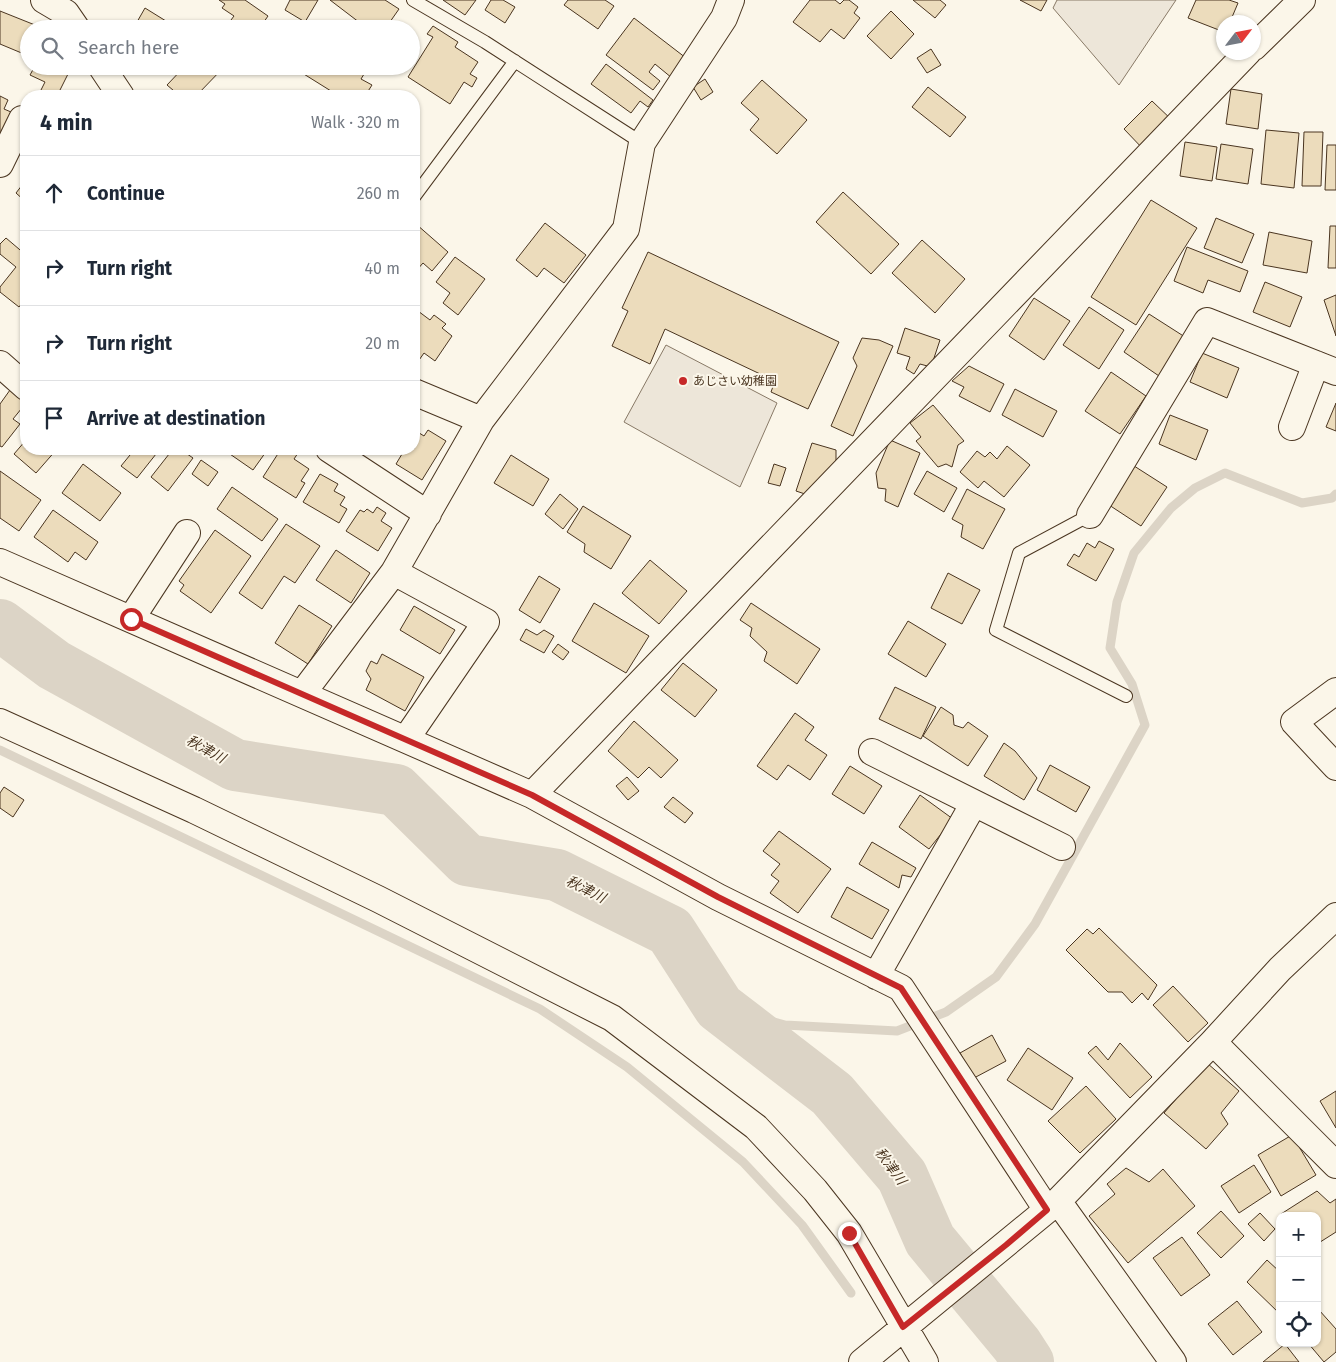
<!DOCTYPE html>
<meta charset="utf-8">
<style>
body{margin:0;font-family:"Fira Sans","Noto Sans JP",sans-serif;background:#f6f6f7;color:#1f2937}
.controls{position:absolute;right:15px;bottom:15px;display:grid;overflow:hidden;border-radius:10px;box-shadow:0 1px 4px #0004}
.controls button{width:45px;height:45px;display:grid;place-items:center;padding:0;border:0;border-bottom:1px solid #e0e1e3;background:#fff;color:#1f2937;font:25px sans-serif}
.compass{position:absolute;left:1216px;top:15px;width:45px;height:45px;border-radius:50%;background:#fff;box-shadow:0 1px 4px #0004;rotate:58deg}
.stop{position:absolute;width:15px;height:15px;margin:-11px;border:4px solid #c62828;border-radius:50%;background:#fff}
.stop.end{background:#c62828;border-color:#fff;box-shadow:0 1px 5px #0008}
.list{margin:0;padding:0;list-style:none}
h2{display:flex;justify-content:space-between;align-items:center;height:65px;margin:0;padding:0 20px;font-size:21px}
h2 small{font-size:16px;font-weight:400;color:#747a83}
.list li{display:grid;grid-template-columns:32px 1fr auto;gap:15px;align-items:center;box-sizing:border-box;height:75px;padding:0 20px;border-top:1px solid #e0e1e3}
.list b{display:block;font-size:19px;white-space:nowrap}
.list em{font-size:16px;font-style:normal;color:#747a83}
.icon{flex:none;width:28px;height:28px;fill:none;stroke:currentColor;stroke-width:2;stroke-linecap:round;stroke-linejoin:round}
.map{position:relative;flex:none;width:1336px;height:1362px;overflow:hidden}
.search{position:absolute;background:#fff;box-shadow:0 1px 4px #0004;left:20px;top:20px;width:400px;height:55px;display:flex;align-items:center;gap:12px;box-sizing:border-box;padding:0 18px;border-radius:28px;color:#747a83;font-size:19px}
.panel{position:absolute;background:#fff;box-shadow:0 1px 4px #0004;left:20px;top:90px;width:400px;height:365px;border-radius:20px}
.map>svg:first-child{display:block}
.green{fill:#ede6d9;stroke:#887966}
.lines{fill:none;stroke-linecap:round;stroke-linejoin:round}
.stream{stroke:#dcd4c6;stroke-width:9}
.river{stroke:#dcd4c6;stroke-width:52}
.building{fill:#ecdcbc;stroke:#4a3520}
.lane-casing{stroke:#4a3520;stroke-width:14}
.street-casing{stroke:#4a3520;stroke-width:28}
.lane{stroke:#fbf6e9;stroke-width:12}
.street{stroke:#fbf6e9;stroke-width:26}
.route{stroke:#c62828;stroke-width:6}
.poi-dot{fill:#c62828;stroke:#fbf6e9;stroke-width:2}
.labels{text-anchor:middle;stroke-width:4;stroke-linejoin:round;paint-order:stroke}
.poi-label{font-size:12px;fill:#4a3520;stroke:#fbf6e9;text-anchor:start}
.water-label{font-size:14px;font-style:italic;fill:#4a3520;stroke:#fbf6e9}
</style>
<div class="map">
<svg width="1336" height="1362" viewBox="0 0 1336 1362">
<rect width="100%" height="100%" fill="#fbf6e9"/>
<path class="green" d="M1057 0H1176L1119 85 1053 8Z
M666 345 777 403 740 487 624 422Z"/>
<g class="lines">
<path class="stream" d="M0 750 540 1009 627 1067 743 1162 802 1225 851 1293
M719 1007 785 1025 897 1031 946 1012 996 977 1035 924 1145 725 1132 684 1110 648 1117 602 1134 553 1171 508 1195 488 1225 473 1302 503 1332 498 1336 494"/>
<path class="river" d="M0 625 54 665 235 765 396 790 467 860 557 875 670 931 719 1007 832 1094 902 1176 930 1240 1017 1345 1028 1362"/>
</g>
<path class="building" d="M219 0H245L268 16 259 29H235L228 24 234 16 222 8 225 4Z
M290 0H318L305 22 285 10Z
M330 0H385L399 9 385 29H368Z
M443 0H476L465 15Z
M491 0H503L515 7 505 23 485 10Z
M568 0H605L614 6 598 29 564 5Z
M810 0H835L840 4 844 0H849L858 7 854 13 860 18 844 39 831 29 820 42 793 22Z
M913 0H940L946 5 935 18Z
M1020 0H1047L1041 11Z
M1196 0H1229L1238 3 1230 22H1224V32L1188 18Z
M145 8 174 26 172 29H133Z
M0 11 35 25 34 29H29V41L24 54 0 44Z
M891 11 914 34 891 59 867 36Z
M634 18 686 58 672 78 655 64 649 72 660 81 653 90 606 55Z
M433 26 458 42 455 47 478 62 470 74 477 78 472 87 464 82 450 104 408 77 433 37 427 34Z
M931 49 941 65 927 73 917 58Z
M606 64 653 100 648 107 640 101 631 113 591 84Z
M35 66H72L57 96H49L40 92 45 82 30 75Z
M185 66H225L196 96H193L187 91 180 96 167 85Z
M302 66H369L361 79 372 85 365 96H339L299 71Z
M705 79 713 92 701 100 693 87Z
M762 80 807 120 777 154 750 130 759 119 741 103Z
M928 87 966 117 950 137 912 107Z
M1231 89 1262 94 1258 129 1226 124Z
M0 96 8 100 4 109 11 112 0 139Z
M1152 101 1174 122 1145 151 1124 129Z
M1266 130 1299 133 1294 188 1261 184Z
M1304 132H1323L1321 186H1302Z
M1185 142 1217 147 1212 181 1180 176Z
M1221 144 1253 149 1248 184 1216 179Z
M1327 145H1336V190H1325Z
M26 180V202L16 193Z
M843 192 899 244 871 274 816 222Z
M1151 200 1197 228 1136 325 1091 297Z
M1216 218 1254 234 1242 263 1204 248Z
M545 223 586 255 564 283 544 268 537 277 516 260Z
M416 224 448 252 432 271 423 263 416 271 414 269V227Z
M1330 226H1336V268H1328Z
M1269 232 1312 241 1307 273 1263 265Z
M6 238 26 255V298L19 307 0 292V287L16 267 0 254V244Z
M922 240 965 279 935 313 892 273Z
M1187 247 1248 271 1240 292 1208 280 1203 293 1174 281Z
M648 252 839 342 808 409 771 392 775 381 665 329 650 364 612 346 628 311 622 308Z
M455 257 485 279 458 315 443 303 450 293 436 282Z
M1265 282 1302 297 1290 327 1253 312Z
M1336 295V336L1324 300Z
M1034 298 1070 321 1044 360 1009 336Z
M1089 307 1124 330 1099 369 1063 345Z
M418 311 430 320 434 315 446 324 442 328 452 336 435 361 424 353 417 363 414 360V317Z
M1149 314 1185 337 1159 376 1124 352Z
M905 328 940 340 931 367 920 364 914 374 906 369 910 357 897 353Z
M862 338 879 340 893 346 853 436 831 426 857 366 853 358Z
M1202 353 1239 368 1227 398 1190 382Z
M969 366 1004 384 990 412 959 396 964 387 952 381Z
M1111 372 1146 396 1120 434 1085 411Z
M1015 389 1057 411 1043 437 1002 415Z
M10 390 26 403 13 419 20 424 2 447 0 446V404Z
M1336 403V431L1326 427Z
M933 405 964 441 958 445 952 467 946 464 938 467 916 441 921 437 910 423Z
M1170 415 1208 430 1196 460 1159 444Z
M428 430 446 441 422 480 396 464 405 449H414L416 431 424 436Z
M26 440V449H57L36 473 14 454Z
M890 440 920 453 898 507 885 501 886 489 878 488 876 473Z
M812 443 836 450V463L805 494 796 491Z
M1007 446 1030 465 1004 497 984 481 978 488 960 472 977 451 985 457 990 452 997 459Z
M122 449H160L137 478 121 466 130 455Z
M173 449H180L193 458 168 491 151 477Z
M229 449H268L253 470 227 452Z
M281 449 300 450 294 459 309 469 301 481 305 483 296 498 263 477Z
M511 455 549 479 533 506 494 483Z
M201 460 218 472 208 486 192 474Z
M83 464 121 493 100 521 62 493Z
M774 464 786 468 780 486 768 483Z
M1131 464 1167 487 1141 526 1106 503Z
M0 471 41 500 19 531 0 518Z
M927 471 957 488 944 512 914 494Z
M320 474 338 484 334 491 345 497 340 505 347 509 339 523 303 502Z
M232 487 278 519 262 541 217 509Z
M967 489 1005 509 983 549 961 537 963 525 952 519Z
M560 494 578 509 563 529 545 514Z
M583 506 631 536 611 569 584 552 585 544 567 532Z
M377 507 386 513 381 521 392 528 378 551 346 531 360 510 364 512 367 509 373 513Z
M53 510 98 542 86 560 75 552 68 562 34 537Z
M286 524 320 546 295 583 284 576 262 609 239 593Z
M215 530 251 556 211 613 180 591 184 585 179 581Z
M1099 541 1114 549 1096 581 1067 565 1074 554 1079 557 1087 543 1095 548Z
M336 550 370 573 351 603 316 580Z
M650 560 687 591 659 624 622 593Z
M948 573 980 590 962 624 931 608Z
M539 576 560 589 540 623 519 610Z
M594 603 649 636 626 673 572 641Z
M751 603 820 649 797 684 764 661 767 652 750 636 752 628 740 620Z
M299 605 332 626 308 664 275 643Z
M414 606 455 630 440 654 400 630Z
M908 621 946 644 926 677 888 654Z
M526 629 537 635 544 630 554 636 544 653 520 640Z
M558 644 569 652 563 660 552 652Z
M382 654 424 677 405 711 366 690 371 679 366 671 371 661 377 664Z
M683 663 717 690 695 717 661 690Z
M895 687 936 707 921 739 879 719Z
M941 707 953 715 954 725 963 728 968 722 988 736 968 766 923 736Z
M795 713 814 727 805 740 827 755 810 780 788 765 777 780 757 766Z
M634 721 678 760 661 778 649 767 638 778 608 751Z
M1004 743 1015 751 1037 778 1024 800 984 776Z
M1050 765 1090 787 1076 812 1037 790Z
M850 766 882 786 864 814 832 794Z
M627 777 639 791 628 800 616 786Z
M4 787 24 800 13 817 0 808V793Z
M920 795 953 819 929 849 899 827Z
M673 797 693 813 685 823 664 807Z
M779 831 831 869 798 913 770 893 779 881 771 875 780 864 763 851Z
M872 842 916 868 911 877 902 875 899 888 859 864Z
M847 887 889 910 872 939 831 917Z
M1099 928 1157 985 1148 1000 1142 993 1132 1003 1122 992H1108L1066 950 1087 929 1093 934Z
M1173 986 1208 1023 1188 1042 1153 1005Z
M992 1035 1006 1061 974 1078 960 1053Z
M1120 1043 1152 1077 1130 1098 1088 1053 1096 1046 1108 1060Z
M1028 1048 1073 1078 1052 1110 1007 1080Z
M1207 1063 1239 1091 1221 1113 1228 1124 1206 1149 1164 1113Z
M1086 1086 1116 1119 1080 1153 1048 1121Z
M1336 1091V1128L1320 1101Z
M1292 1135 1316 1175 1281 1196 1258 1155Z
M1254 1165 1271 1192 1239 1213 1221 1186Z
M1126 1168 1149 1182 1163 1169 1195 1206 1128 1263 1089 1216 1115 1194 1107 1184Z
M1317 1191 1330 1203 1336 1199V1232L1317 1244V1216H1282L1281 1214Z
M1221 1211 1244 1236 1221 1258 1197 1233Z
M1260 1213 1275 1229 1264 1241 1248 1224Z
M1182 1237 1210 1275 1181 1296 1153 1258Z
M1267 1260 1280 1272V1314L1247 1282Z
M1237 1301 1262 1332 1233 1355 1208 1324Z
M1319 1310 1336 1329V1352L1324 1362 1308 1343H1317V1312Z
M1285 1344 1299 1362H1263Z"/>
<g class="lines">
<defs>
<path id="lane" d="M413 0 485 42 642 143
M414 197 515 61
M1090 515 1019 553 996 630 1126 696"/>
<path id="street" d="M44 0 66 13 77 29
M1254 47 1302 0
M101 66 121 96
M0 164 22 119
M0 364 26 387
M414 392 481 420
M1292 427 1316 364
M329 449 428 514
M1090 515 1207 321 1336 372
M0 562 532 795 718 897 901 988 1047 1210
M394 572 486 622 406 739
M131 619 187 533
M1336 691 1294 722 1336 767
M302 694 394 572 481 420 626 229 642 143 724 18 731 0
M0 722 194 810 378 899 612 1018 756 1127 815 1190 849 1233 925 1362
M872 752 1062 847
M532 795 1248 52
M876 976 974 803
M1213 1042 1336 1165
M1058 1201 1173 1362
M862 1362 1058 1201 1213 1042 1280 969 1336 916"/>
</defs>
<use href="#lane" class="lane-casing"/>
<use href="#street" class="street-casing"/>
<use href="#lane" class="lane"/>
<use href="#street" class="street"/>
</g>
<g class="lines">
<path class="route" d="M131 619 532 795 718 897 901 988 1047 1210 1006 1245 903 1327 849 1233"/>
</g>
<circle class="poi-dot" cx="683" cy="381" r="5"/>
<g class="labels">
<g class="poi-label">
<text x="693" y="385">あじさい幼稚園</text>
</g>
<g class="water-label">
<text transform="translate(206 749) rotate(29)" y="5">秋津川</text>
<text transform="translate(586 889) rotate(27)" y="5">秋津川</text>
<text transform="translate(891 1166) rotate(54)" y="5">秋津川</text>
</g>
</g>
</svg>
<div class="controls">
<button>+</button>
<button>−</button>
<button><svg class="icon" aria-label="locate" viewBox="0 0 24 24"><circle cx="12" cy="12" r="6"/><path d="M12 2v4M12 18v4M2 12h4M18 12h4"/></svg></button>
</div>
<svg class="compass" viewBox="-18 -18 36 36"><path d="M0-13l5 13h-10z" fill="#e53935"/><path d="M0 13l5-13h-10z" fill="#747a83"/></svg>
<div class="stop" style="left:131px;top:619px"></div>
<div class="stop end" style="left:849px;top:1233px"></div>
<div class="search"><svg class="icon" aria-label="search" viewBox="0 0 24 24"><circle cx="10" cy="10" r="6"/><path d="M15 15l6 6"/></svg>Search here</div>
<section class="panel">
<h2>4 min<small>Walk · 320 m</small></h2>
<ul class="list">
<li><svg class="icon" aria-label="ahead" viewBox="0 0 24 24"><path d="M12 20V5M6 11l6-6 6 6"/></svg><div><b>Continue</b></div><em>260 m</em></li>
<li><svg class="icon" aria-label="right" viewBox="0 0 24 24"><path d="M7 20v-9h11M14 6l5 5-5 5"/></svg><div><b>Turn right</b></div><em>40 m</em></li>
<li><svg class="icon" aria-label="right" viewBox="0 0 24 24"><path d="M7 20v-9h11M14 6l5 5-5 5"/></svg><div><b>Turn right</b></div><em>20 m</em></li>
<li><svg class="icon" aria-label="arrive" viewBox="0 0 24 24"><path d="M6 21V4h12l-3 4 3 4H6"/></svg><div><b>Arrive at destination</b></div></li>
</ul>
</section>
</div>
